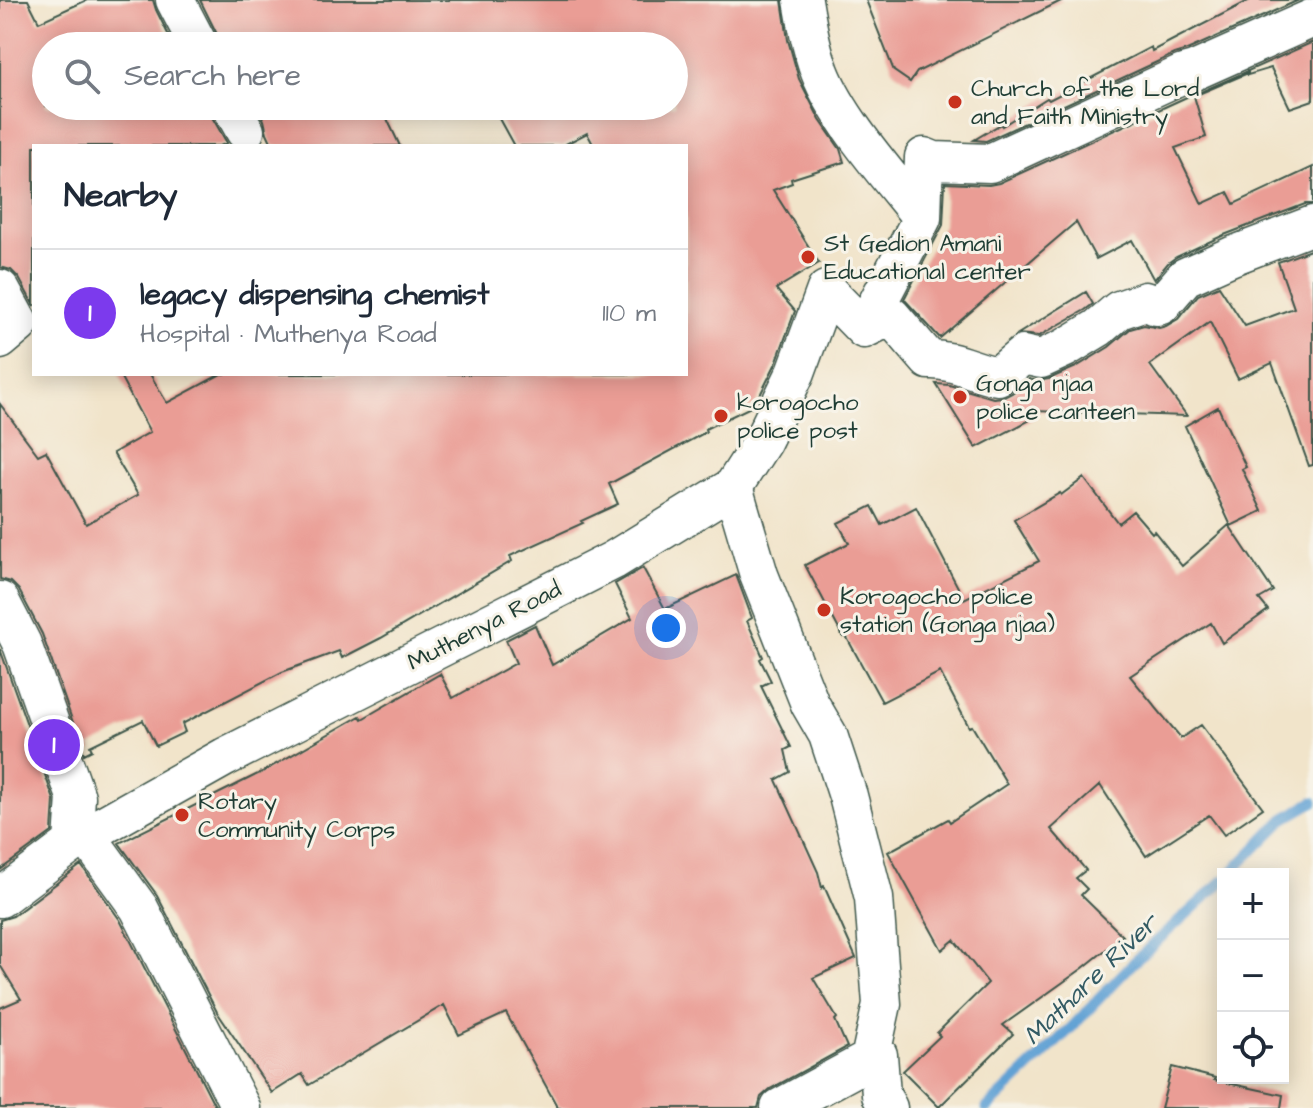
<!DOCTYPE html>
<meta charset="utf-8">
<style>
body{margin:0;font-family:"Architects Daughter",sans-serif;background:#f6f6f7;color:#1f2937}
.controls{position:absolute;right:24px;bottom:24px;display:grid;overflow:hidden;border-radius:0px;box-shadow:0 4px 20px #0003}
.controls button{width:72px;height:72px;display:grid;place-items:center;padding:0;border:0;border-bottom:2px solid #e0e1e3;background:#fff;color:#1f2937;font:40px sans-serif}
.you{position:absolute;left:666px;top:628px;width:28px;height:28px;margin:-20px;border:6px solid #fff;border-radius:50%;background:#1a73e8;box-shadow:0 0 0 12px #1a73e833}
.badge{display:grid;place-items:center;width:52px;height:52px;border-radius:50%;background:#7c3aed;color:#fff;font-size:26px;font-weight:700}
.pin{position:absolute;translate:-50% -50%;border:4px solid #fff;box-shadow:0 2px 8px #0006}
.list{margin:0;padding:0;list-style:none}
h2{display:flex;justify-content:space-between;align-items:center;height:104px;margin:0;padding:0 32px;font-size:34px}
h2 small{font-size:26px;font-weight:400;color:#747a83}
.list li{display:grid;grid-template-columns:52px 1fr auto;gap:24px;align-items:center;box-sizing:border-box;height:128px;padding:0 32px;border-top:2px solid #e0e1e3}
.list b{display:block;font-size:30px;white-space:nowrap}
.list p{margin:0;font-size:26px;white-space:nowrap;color:#747a83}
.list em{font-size:26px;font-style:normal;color:#747a83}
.icon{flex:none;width:44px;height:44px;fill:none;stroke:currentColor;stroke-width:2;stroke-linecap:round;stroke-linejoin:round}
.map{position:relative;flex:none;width:1313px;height:1108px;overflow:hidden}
.search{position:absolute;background:#fff;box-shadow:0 4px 20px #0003;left:32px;top:32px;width:656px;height:88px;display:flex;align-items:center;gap:20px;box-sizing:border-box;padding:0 28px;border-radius:44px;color:#747a83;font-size:30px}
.panel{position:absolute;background:#fff;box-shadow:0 4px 20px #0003;left:32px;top:144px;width:656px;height:232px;border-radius:0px}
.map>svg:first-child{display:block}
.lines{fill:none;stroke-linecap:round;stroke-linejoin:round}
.stream{stroke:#61a1d4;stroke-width:11}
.building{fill:#ea9d95}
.minor-casing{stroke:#3e564a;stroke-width:41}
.minor{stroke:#fff;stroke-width:38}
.poi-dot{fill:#c8321e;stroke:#f7f3e8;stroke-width:3}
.labels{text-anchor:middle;stroke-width:6;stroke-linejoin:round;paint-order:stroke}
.poi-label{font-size:24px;fill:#1f3d34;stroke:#f7f3e8;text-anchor:start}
.street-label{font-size:24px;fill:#1f3d34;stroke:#f7f3e8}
.water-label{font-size:26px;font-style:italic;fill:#335b64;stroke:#f7f3e8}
</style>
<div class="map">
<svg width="1313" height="1108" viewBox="0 0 1313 1108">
<rect width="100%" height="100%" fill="#f7f3e8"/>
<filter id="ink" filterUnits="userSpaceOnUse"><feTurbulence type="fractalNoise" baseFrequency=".0125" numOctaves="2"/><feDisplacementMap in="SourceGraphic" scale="16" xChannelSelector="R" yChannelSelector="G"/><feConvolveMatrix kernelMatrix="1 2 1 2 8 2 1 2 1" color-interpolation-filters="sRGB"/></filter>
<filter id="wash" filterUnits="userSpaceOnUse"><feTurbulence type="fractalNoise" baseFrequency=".006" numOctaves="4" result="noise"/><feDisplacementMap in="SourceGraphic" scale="32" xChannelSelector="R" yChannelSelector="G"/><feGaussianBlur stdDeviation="1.8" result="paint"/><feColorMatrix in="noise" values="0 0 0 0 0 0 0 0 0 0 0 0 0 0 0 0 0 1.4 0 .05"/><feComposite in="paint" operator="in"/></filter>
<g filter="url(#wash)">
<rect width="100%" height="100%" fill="#f1e4ca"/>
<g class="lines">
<path class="stream" d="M1230 874 1284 819 1313 802
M987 1108 1071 1028 1134 962 1223 881"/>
</g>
<g id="blocks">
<path class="building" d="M0 0H28L39 22 87 0H153L156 10 174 46H46V106H209L212 117 227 143 220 146H34V306L19 278 11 270 0 267Z
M200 0H782L788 40 799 79 820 120 840 149 844 162 791 179 792 183 773 190 819 263 776 289 795 311 776 363 755 405 705 429 706 432 609 484 618 504 581 521 583 523 510 556 512 561 381 638 342 658 339 651 282 672 182 724 185 732 156 746 143 720 90 746 92 750 84 754 42 634 19 590 11 582 0 579V404L38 455 46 451 86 524 138 495 113 453 150 432 119 374H150L167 403 221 374H686V146H594L587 133 562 146H514L492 106H674V46H455L454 44 448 46H221L218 36Z
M866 0H1063L917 72 910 82 894 71Z
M1250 0H1299L1187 50 1174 54 986 141 974 140 1001 124 1002 126 1047 98 1049 100 1151 47 1152 51Z
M1313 42V100L1290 108 1271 68 1248 75V73L1194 96 1206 137 1175 148 1202 204 1228 192 1234 204 1313 167V204H1305L1224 235 1176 257 1168 263 1154 280 1132 240 1096 259 1076 222 940 338 904 299 943 225 945 183 989 185 999 183 1191 95 1203 91Z
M256 106H381L400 146H273L267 133 264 120Z
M1313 249V465L1309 466 1272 363 1238 379 1210 322 1150 365 1187 416 1034 411 1038 416 976 448 936 384 949 385 993 398 1004 397 1012 393 1029 379 1037 381 1049 379 1076 367 1109 347 1130 329 1144 325 1159 328 1166 326 1178 319 1198 295 1219 286 1245 326 1294 308 1278 262Z
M1086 292 1093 304 1085 310 1039 336 1018 334Z
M1218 407 1246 467 1242 469 1262 511 1231 526 1185 426Z
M1084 478 1118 523 1133 511 1152 533 1154 531 1182 566 1229 525 1273 591 1259 599 1268 610 1222 643 1211 623 1130 676 1181 738 1201 725 1263 808 1224 835 1209 815 1146 856 1100 785 1051 829 1086 870 1076 878 1087 889 1081 895 1123 936 1083 968 1003 1025 1013 1034 939 1107 903 1071 940 1036 937 1033 988 983 954 940 942 950 888 852 948 819 950 822 1007 784 972 726 969 727 940 672 882 702 846 636 843 637 805 565 849 543 838 523 872 506 882 525 916 507 964 599 1039 561 1014 520 1060 493 1061 495Z
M643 568 665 609 736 575 752 618 747 621 763 657 760 659 771 681 761 686 791 747 785 750 790 772 776 780 818 872 822 888 824 886 856 958 813 978 837 1018 835 1020 847 1047 770 1089 761 1097 758 1108H558L506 1013 459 1035 444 1005 309 1085 302 1074 272 1093 217 1012 157 895 119 843 262 772 360 716 362 719 440 674 453 698 516 663 506 640 535 625 552 665 632 618 615 584Z
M0 649 54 800 52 832 0 870Z
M81 865 120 920 216 1108H0V1008L21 999 0 965V920L13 916Z
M1172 1067 1215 1078 1214 1080 1283 1095 1281 1108H1161Z"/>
</g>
</g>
<g filter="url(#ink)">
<use href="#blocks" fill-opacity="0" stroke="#3e564a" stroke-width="2"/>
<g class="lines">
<defs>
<path id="minor" d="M175 0 199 46
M803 0C807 24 811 48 820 72 839 121 889 176 922 218
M231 106 245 131
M0 289 19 324 0 340
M864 329 922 218 924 157 934 161 990 163 1183 74 1194 71 1313 18
M864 329 891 316 929 360C953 359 974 372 998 376L1023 355 1041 359 1065 348 1098 328 1119 310 1145 301 1156 306 1161 305 1185 277 1232 256 1313 225
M733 487 759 575 810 704 828 735 848 796 874 898 877 939 882 1004 872 1050 878 1055 881 1095 888 1108
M0 601 22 644 76 797 73 843
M86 835 139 908 241 1108
M0 898 73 843 86 835 225 757 614 560 733 487 762 442 796 372 826 290 864 329
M780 1108 878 1055"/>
</defs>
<use href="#minor" class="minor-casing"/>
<use href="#minor" class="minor"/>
</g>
</g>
<g class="poi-dot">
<circle cx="955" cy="102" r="8"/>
<circle cx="808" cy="257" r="8"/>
<circle cx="960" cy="397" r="8"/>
<circle cx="721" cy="416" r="8"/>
<circle cx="824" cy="610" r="8"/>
<circle cx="182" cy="815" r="8"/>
</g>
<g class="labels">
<g class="poi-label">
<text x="971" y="96">Church of the Lord<tspan x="971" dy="28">and Faith Ministry</tspan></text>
<text x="824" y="251">St Gedion Amani<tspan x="824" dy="28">Educational center</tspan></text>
<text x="976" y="391">Gonga njaa<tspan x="976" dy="28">police canteen</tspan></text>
<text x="737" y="410">korogocho<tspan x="737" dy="28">police post</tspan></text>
<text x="840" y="604">Korogocho police<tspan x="840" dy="28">station (Gonga njaa)</tspan></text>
<text x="198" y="809">Rotary<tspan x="198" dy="28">Community Corps</tspan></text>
</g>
<g class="street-label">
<text transform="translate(484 625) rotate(-27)" y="8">Muthenya Road</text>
</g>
<g class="water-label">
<text transform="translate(1090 979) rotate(-44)" y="9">Mathare River</text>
</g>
</g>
</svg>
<div class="controls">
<button>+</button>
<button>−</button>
<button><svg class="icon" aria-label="locate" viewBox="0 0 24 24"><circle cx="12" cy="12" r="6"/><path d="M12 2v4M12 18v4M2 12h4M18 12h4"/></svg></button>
</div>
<div class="you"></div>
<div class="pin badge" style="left:54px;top:745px">1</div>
<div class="search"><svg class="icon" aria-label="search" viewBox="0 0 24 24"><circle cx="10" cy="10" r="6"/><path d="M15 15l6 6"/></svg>Search here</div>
<section class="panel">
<h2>Nearby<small></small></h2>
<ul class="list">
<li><span class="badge">1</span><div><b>legacy dispensing chemist</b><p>Hospital · Muthenya Road</p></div><em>110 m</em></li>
</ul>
</section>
</div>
